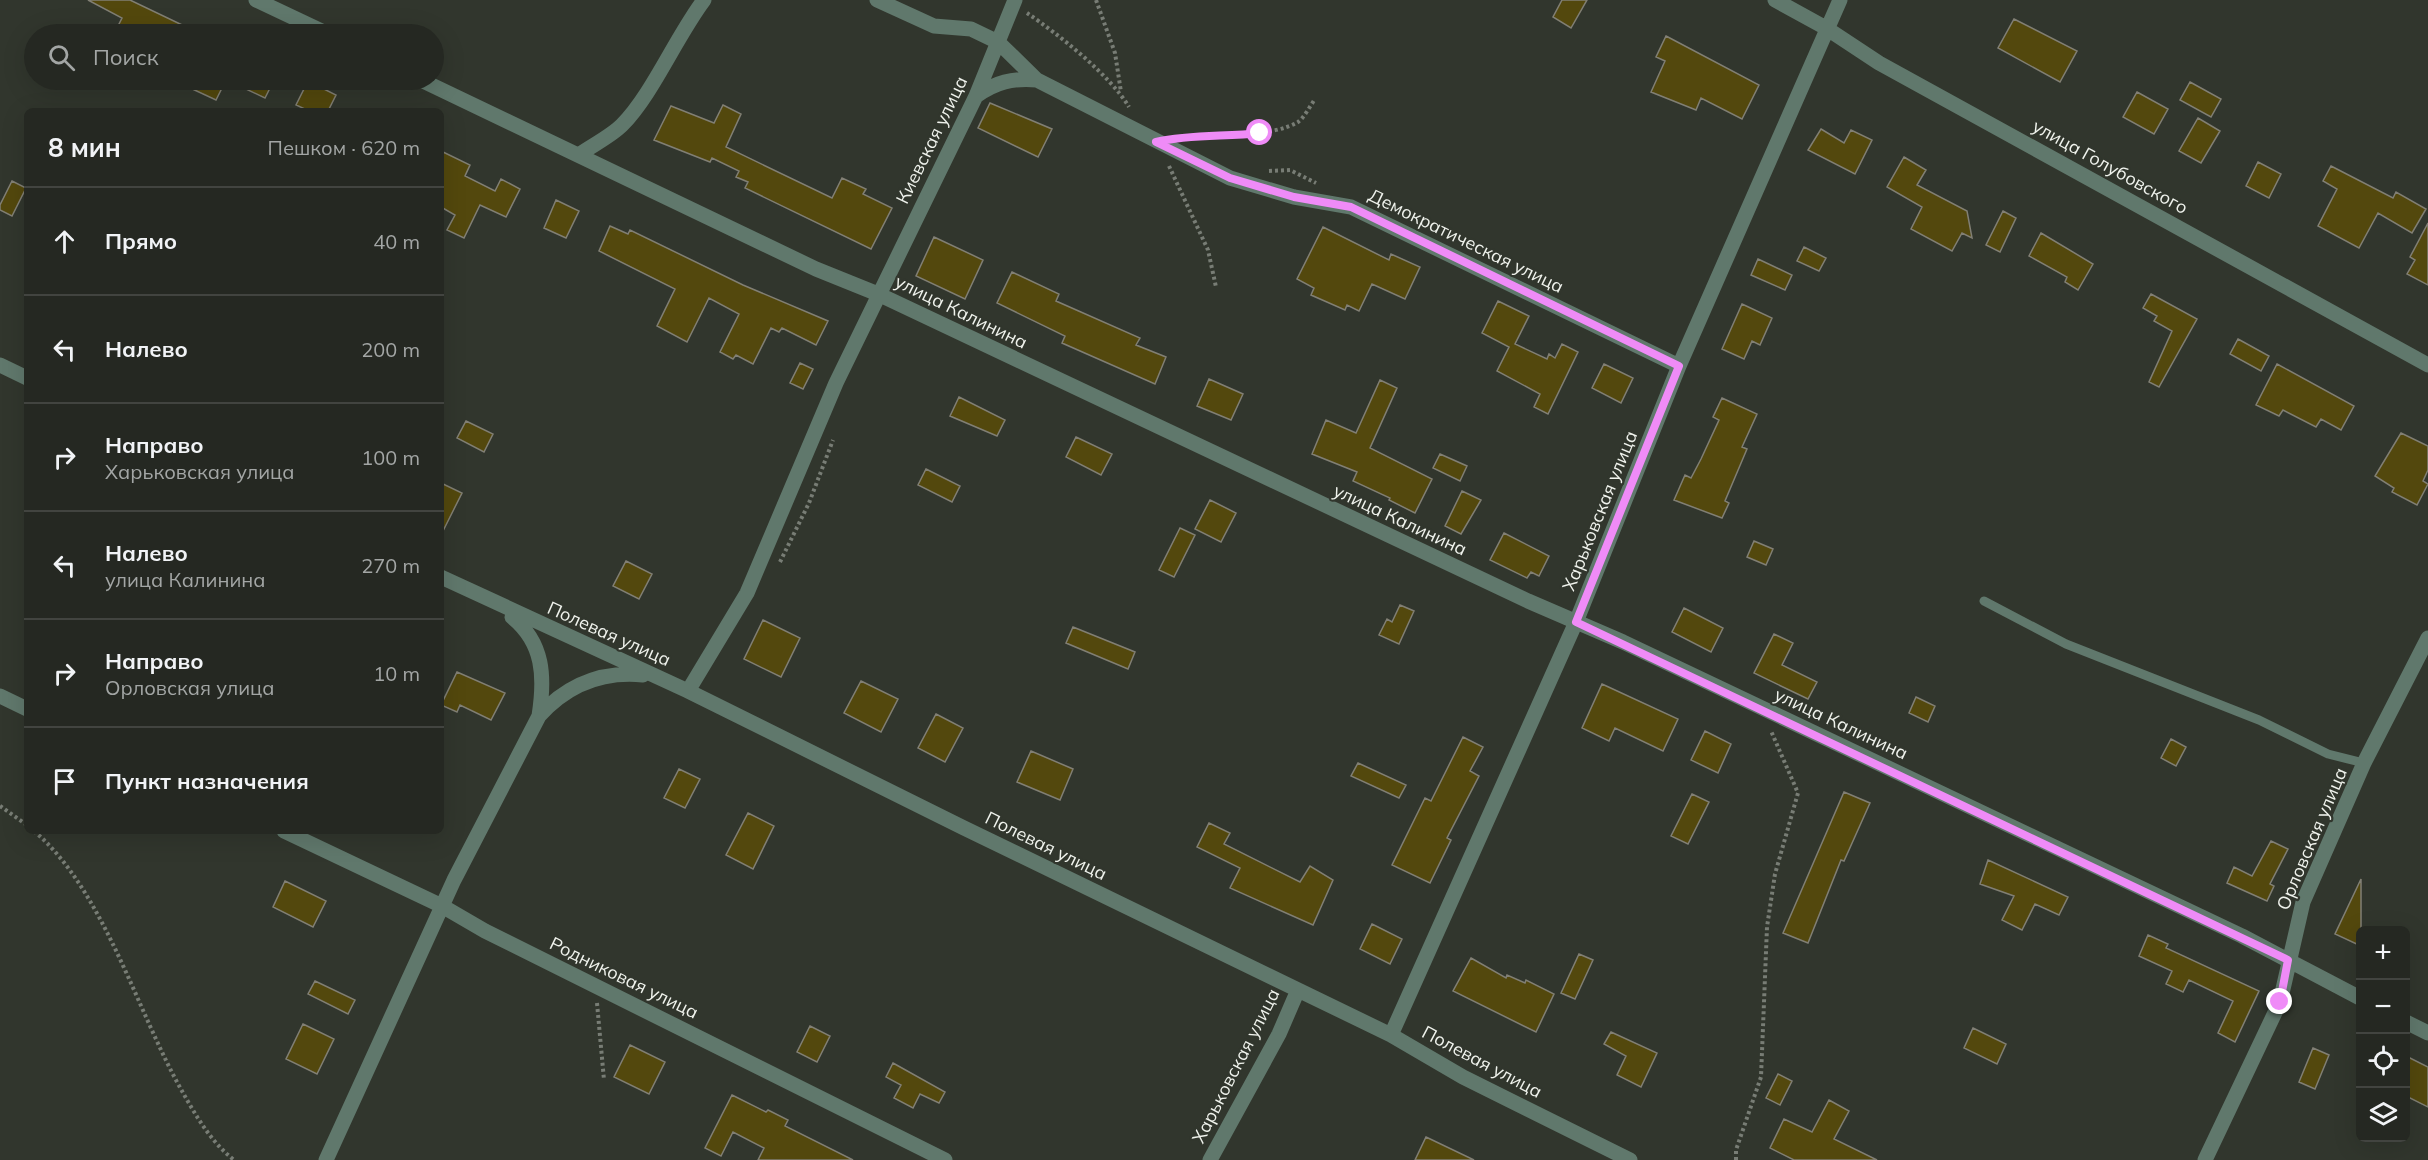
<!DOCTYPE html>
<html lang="ru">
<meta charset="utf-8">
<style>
body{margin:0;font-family:Mulish,sans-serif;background:#31342f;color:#f1f3f6}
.controls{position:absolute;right:18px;bottom:18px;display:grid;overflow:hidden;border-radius:9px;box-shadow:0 6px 24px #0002}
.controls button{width:54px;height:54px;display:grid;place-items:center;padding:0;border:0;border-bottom:2px solid #424440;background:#252822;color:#f1f3f6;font:30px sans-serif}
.stop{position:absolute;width:18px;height:18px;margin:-14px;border:4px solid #ef8bf7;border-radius:50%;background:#fff}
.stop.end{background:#ef8bf7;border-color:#fff;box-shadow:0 2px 6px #0008}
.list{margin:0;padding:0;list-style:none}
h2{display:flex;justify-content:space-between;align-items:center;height:78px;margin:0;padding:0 24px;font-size:26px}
h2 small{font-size:20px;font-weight:400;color:#a3a6a5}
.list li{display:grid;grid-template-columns:39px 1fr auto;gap:18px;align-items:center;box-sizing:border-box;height:108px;padding:0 24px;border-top:2px solid #424440}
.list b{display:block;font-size:22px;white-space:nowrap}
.list p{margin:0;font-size:20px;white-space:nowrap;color:#a3a6a5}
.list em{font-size:20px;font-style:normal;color:#a3a6a5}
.icon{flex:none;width:33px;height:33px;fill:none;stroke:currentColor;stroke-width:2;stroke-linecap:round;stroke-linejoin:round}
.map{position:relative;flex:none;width:2428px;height:1160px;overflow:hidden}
.search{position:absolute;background:#252822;box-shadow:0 6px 24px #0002;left:24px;top:24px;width:420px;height:66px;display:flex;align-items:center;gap:15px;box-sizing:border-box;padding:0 21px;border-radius:33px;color:#a3a6a5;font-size:22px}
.panel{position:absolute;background:#252822;box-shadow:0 6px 24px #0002;left:24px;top:108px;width:420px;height:726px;border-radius:9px}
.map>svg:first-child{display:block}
.building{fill:#53480d;stroke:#817f74;stroke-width:1.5}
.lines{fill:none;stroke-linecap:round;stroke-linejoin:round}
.path{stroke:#787d75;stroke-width:4;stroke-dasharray:3 3;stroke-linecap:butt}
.lane{stroke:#60786c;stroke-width:9}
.street{stroke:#60786c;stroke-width:15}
.route{stroke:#ef8bf7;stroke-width:8}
.labels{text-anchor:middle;stroke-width:4.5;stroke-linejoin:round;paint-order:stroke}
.street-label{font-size:18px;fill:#f0f3ed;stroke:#31362d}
</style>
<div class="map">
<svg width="2428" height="1160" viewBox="0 0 2428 1160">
<rect width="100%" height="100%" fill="#31362d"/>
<path class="building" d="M88 0H130L201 34H114L122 18Z
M1562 0H1587L1571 28 1553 17Z
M2014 19 2077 51 2060 82 1998 48Z
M1666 36 1759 85 1742 119 1701 98 1696 110 1651 92 1665 61 1656 57Z
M173 80H226L216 100Z
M227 80H274L265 98Z
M308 81 336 95 328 111H309L296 105Z
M2190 82 2221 99 2211 117 2180 100Z
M2137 92 2168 109 2154 134 2123 117Z
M990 103 1052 129 1038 157 978 128Z
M723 105 741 114 726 147 832 198 842 178 866 189 863 194 892 208 871 249 745 188 748 182 736 177 739 171 712 158 710 162 654 140 671 106 714 123Z
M2198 118 2220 131 2201 163 2179 151Z
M1821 129 1844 143 1851 130 1872 140 1855 174 1808 150Z
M441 151 470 165 465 176 495 191 501 179 520 189 506 217 480 205 464 238 447 230 455 215 441 207Z
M1904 157 1926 170 1917 185 1967 211 1972 238 1962 233 1952 251 1911 229 1922 207 1887 187Z
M2258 162 2281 174 2269 198 2246 186Z
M2331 166 2393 198 2396 192 2426 209 2412 233 2378 213 2359 248 2318 226 2337 189 2323 181Z
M12 181 26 188 12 216 0 210V205Z
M556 200 579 211 566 238 544 228Z
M2003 211 2016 218 2000 252 1986 245Z
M2428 223V285L2407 274 2415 260 2410 257Z
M610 226 628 234 630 230 743 285 828 321 816 345 782 328 779 332 771 328 753 364 736 355 733 359 720 352 739 314 709 298 687 342 657 326 675 289 599 251Z
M1323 227 1389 260 1391 254 1420 267 1405 299 1372 284 1359 311 1347 305 1345 310 1311 295 1314 288 1297 279Z
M2041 233 2093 264 2078 290 2065 282 2067 277 2029 256Z
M934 237 983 260 965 299 916 276Z
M1804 247 1826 258 1819 271 1797 261Z
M1758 259 1792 275 1785 290 1751 275Z
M1012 272 1059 294 1056 301 1140 338 1136 345 1166 357 1155 384 1062 343 1065 336 997 303Z
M2151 294 2197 319 2159 387 2149 382 2172 331 2154 321 2157 316 2143 308Z
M1498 301 1529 316 1515 344 1547 359 1549 354 1555 358 1562 344 1578 352 1548 414 1534 407 1540 394 1497 371 1509 347 1482 333Z
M1742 304 1772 318 1760 345 1752 341 1744 359 1722 349Z
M2238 339 2269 356 2261 371 2230 354Z
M800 363 813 369 803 389 790 383Z
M1604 364 1633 378 1621 403 1592 388Z
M2277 364 2354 406 2341 430 2321 419 2316 427 2283 410 2279 416 2256 405Z
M1209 379 1243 394 1231 420 1197 406Z
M1380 380 1397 388 1370 448 1432 479 1415 513 1389 500 1390 498 1353 481 1357 472 1312 454 1326 420 1356 433Z
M959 397 1005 420 997 436 950 416Z
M1722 398 1757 414 1742 447 1747 449 1725 501 1729 503 1722 518 1674 500 1685 475 1691 478 1701 459 1719 420 1713 417Z
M466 421 493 434 484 452 457 438Z
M2401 433 2428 446V470L2423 481 2428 484 2417 505 2392 492 2394 488 2375 476Z
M1076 437 1112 454 1101 475 1066 457Z
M1440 454 1467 466 1460 481 1433 468Z
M926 469 960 486 952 502 918 485Z
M441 483 462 493 441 535Z
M1462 491 1481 500 1461 534 1445 526Z
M1210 500 1236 513 1221 542 1195 529Z
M1180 528 1195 535 1174 577 1159 570Z
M1504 533 1549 556 1539 576 1531 572 1527 578 1490 560Z
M1754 541 1773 549 1766 565 1747 557Z
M626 561 652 574 639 599 613 586Z
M1400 605 1414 611 1399 644 1379 635 1387 619 1392 622Z
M1684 608 1723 628 1711 652 1672 632Z
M763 620 800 638 781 677 744 659Z
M1073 627 1135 652 1128 669 1066 643Z
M1774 634 1793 643 1782 665 1817 682 1808 699 1754 673Z
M457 672 505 693 491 720 460 705 457 712 441 705Z
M861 681 898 699 881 732 844 713Z
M1602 684 1678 719 1663 751 1615 728 1609 741 1582 728Z
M1916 697 1935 706 1928 722 1909 713Z
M936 714 963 728 945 762 918 748Z
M1705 731 1731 744 1718 773 1691 760Z
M1463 737 1483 747 1470 771 1479 776 1447 838 1451 840 1430 883 1392 865 1425 798 1431 801Z
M2171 739 2186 747 2176 766 2161 758Z
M1031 751 1073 769 1060 800 1017 782Z
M1358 763 1406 785 1399 798 1351 776Z
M679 769 700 779 685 808 664 798Z
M1844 792 1870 803 1844 861 1841 860 1808 943 1783 933Z
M1692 794 1709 802 1688 844 1671 836Z
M748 813 774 826 753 869 726 855Z
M1209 823 1230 833 1224 844 1300 882 1310 866 1333 880 1313 925 1230 888 1240 868 1197 847Z
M2271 841 2288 849 2270 884 2274 886 2267 901 2227 883 2234 867 2252 876Z
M1988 860 2068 897 2059 915 2035 904 2022 930 2002 920 2014 896 1980 884Z
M2361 879V946L2335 934Z
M285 881 326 901 313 927 273 907Z
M1372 924 1402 939 1390 964 1360 949Z
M2148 935 2168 944 2166 948 2259 991 2235 1042 2218 1033 2233 1001 2189 980 2183 992 2166 984 2172 971 2139 956Z
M1579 954 1593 960 1575 999 1561 993Z
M1471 958 1506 978 1507 975 1525 983 1526 980 1554 994 1536 1032 1453 991Z
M315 981 355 1000 348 1014 308 994Z
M303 1024 334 1039 317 1074 286 1059Z
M810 1026 830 1036 817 1062 797 1052Z
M1973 1028 2006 1044 1997 1064 1964 1048Z
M1611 1032 1657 1053 1641 1087 1617 1075 1626 1056 1604 1044Z
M630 1045 665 1062 649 1094 614 1077Z
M2313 1048 2329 1055 2315 1089 2299 1082Z
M2406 1056 2428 1067V1107L2406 1096Z
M893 1063 945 1092 939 1103 920 1094 913 1108 894 1098 901 1085 886 1077Z
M1778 1074 1792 1081 1780 1105 1766 1098Z
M732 1095 766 1112 768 1110 788 1120 785 1126 853 1160H758L764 1148 733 1132 721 1156 705 1148Z
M1829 1100 1849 1111 1834 1139 1877 1160H1794L1770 1148 1784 1119 1812 1132Z
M1426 1137 1474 1160H1415Z"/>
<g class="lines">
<path class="path" d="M1096 0 1115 53 1121 92
M1027 13C1058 34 1110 75 1129 107
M1185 136C1214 136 1273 137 1298 122 1304 118 1310 106 1315 99
M1169 166 1208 250 1216 287
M1269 171 1290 170 1316 183
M780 562 809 503 833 440
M0 806 27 825
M34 831C104 890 137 1012 182 1091 196 1116 211 1142 234 1160
M597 1003 604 1080
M1736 1160V1150L1761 1077 1767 927 1775 874 1798 793 1771 731"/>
<path class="lane" d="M1984 601 2066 644 2259 720 2328 754 2364 763"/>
<path class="street" d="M256 0 328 34
M877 0 934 26 971 29 998 42 1037 80 1230 178 1294 197 1351 207 1679 366
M1775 0 1826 28 1879 63 2428 365
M421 80 816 269 878 294 1528 601 1623 642 2242 936 2360 998
M976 96C996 82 1012 78 1037 80
M580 154C593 145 611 136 622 125 652 95 676 37 704 0
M0 365 27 378
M441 577 688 691 964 828 1391 1035 1463 1077 1630 1160
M688 691 747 593 836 383 976 96 1015 0
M0 696 27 709
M539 716C567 685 602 671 643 675
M284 831 442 906 485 931 945 1160
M2406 1022 2428 1033
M1391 1035 1576 622 1679 366 1840 0
M326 1160 454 880 539 716C545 677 544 643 512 617
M1210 1160 1279 1034 1298 990
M2205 1160 2280 1002 2303 902 2364 763 2428 638"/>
</g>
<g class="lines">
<path class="route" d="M1260 133C1225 137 1191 134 1156 142L1230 178 1294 197 1351 207 1679 366 1576 622 2288 960 2280 1002"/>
</g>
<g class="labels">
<g class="street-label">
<text transform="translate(932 140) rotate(-64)" y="6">Киевская улица</text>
<text transform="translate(2110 167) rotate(29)" y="6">улица Голубовского</text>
<text transform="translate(1466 241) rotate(26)" y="6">Демократическая улица</text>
<text transform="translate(961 312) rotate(26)" y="6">улица Калинина</text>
<text transform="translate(1600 511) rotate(-68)" y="6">Харьковская улица</text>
<text transform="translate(1400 520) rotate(25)" y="6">улица Калинина</text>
<text transform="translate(609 634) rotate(24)" y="6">Полевая улица</text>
<text transform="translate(1841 724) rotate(25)" y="6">улица Калинина</text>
<text transform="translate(2312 839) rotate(-67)" y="6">Орловская улица</text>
<text transform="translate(1046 846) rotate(26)" y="6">Полевая улица</text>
<text transform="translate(624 978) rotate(26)" y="6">Родниковая улица</text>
<text transform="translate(1482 1062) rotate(28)" y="6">Полевая улица</text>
<text transform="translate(1236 1066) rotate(-63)" y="6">Харьковская улица</text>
</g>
</g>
</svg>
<div class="controls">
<button>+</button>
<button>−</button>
<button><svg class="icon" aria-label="locate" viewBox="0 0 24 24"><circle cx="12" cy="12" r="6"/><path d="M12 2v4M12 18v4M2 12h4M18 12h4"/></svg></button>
<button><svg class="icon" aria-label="layers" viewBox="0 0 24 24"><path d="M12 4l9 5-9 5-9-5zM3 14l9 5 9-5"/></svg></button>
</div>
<div class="stop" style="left:1260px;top:133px"></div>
<div class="stop end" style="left:2280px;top:1002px"></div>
<div class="search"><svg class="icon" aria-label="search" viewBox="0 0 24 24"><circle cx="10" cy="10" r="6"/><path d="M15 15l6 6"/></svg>Поиск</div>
<section class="panel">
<h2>8 мин<small>Пешком · 620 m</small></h2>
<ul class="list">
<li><svg class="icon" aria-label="ahead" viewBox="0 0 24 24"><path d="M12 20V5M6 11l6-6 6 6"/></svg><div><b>Прямо</b></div><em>40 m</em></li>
<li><svg class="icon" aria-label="left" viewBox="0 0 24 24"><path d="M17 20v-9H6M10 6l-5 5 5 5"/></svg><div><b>Налево</b></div><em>200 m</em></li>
<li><svg class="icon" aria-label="right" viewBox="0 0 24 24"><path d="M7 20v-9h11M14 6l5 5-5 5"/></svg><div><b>Направо</b><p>Харьковская улица</p></div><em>100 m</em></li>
<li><svg class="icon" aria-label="left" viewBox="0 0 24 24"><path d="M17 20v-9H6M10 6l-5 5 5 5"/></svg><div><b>Налево</b><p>улица Калинина</p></div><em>270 m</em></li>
<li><svg class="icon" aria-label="right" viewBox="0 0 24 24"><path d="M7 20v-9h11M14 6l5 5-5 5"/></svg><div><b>Направо</b><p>Орловская улица</p></div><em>10 m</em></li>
<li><svg class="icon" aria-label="arrive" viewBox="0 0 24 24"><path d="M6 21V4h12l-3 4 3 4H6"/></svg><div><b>Пункт назначения</b></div></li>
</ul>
</section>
</div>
